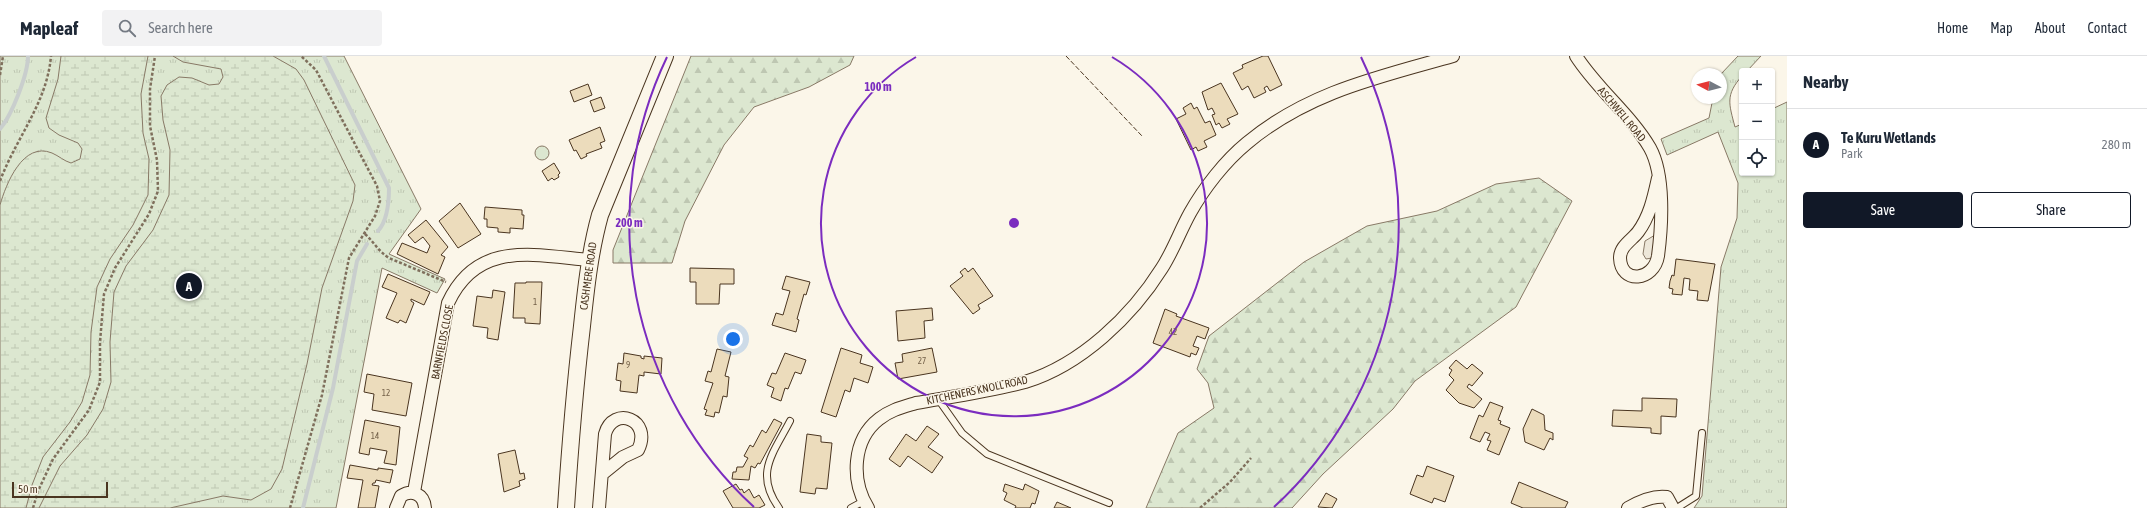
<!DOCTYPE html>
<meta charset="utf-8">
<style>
body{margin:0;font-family:"Asap Condensed",sans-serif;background:#f2f2f3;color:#1f2937}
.controls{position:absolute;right:12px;top:12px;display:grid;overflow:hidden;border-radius:4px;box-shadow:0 1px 3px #0004}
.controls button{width:36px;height:36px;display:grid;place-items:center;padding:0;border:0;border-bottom:1px solid #e0e1e3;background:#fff;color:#1f2937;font:20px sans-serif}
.compass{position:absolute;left:1691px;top:12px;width:36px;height:36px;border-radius:50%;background:#fff;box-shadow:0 1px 3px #0004;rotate:277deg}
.scale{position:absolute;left:12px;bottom:10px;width:96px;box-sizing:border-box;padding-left:4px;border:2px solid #4a3520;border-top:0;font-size:11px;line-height:14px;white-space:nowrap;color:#4a3520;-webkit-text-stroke:3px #fbf6e9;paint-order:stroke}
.you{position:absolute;left:733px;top:283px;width:14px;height:14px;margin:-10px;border:3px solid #fff;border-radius:50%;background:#1a73e8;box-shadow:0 0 0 6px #1a73e833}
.badge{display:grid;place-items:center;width:26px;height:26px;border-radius:50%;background:#111827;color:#fff;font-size:13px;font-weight:700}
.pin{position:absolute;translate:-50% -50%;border:2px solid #fff;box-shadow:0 1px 4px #0006}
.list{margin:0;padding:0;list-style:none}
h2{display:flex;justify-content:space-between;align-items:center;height:52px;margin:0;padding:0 16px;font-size:17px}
h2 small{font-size:13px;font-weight:400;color:#747a83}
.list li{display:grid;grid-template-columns:26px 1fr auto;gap:12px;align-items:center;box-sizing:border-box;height:72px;padding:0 16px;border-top:1px solid #e0e1e3}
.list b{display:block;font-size:15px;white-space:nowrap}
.list p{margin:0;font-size:13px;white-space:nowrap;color:#747a83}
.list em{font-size:13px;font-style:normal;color:#747a83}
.actions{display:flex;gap:8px;padding:12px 16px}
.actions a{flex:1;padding:9px 0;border:1px solid #111827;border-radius:4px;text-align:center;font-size:14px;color:#111827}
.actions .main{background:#111827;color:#fff}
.icon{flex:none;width:22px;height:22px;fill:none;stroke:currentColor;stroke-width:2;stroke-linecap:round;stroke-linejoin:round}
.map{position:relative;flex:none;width:1787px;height:452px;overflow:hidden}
header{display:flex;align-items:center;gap:24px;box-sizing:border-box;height:56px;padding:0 20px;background:#fff;border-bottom:1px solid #e0e1e3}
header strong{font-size:19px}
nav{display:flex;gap:22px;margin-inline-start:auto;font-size:14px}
.search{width:280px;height:36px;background:#f2f2f3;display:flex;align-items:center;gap:10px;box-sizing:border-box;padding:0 14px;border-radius:4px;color:#747a83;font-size:15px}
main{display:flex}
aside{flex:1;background:#fff}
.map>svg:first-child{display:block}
.grass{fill:url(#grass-tufts);stroke:#887966}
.forest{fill:url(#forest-firs);stroke:#887966}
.wetland{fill:url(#wetland-marsh);stroke:#887966}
.pitch{fill:#dce7d0;stroke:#887966}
.parking{fill:#ede7d9;stroke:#887966}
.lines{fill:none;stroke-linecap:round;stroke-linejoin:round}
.stream{stroke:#c9cecd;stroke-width:4}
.building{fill:#ecdcbc;stroke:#4a3520}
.lane-casing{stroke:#4a3520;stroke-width:8}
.street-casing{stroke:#4a3520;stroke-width:14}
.secondary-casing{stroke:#4a3520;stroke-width:18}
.path{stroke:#7f6f5c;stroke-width:2.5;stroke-dasharray:3 2;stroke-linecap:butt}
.lane{stroke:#fbf6e9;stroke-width:6}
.street{stroke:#fbf6e9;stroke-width:12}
.secondary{stroke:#fbf6e9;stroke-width:16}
.fence{stroke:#4a3520;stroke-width:1;stroke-dasharray:5 2;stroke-linecap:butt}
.ring{fill:none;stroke:#7b2cbf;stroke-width:2}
.labels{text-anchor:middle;stroke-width:3;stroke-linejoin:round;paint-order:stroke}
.number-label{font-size:9px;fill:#725f47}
.street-label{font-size:11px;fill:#4a3520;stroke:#fbf6e9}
.centre{fill:#7b2cbf;stroke:#fbf6e9;stroke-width:2}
.ring-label{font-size:12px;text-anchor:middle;font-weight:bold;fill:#7b2cbf;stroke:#fbf6e9;stroke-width:3;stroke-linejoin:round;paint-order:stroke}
</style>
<header>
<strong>Mapleaf</strong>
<div class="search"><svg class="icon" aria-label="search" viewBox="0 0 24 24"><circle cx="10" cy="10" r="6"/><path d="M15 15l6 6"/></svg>Search here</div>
<nav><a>Home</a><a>Map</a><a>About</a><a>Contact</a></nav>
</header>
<main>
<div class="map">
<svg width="1787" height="452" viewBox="0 0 1787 452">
<defs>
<pattern id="grass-tufts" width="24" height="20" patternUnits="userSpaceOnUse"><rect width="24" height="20" fill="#dce7d0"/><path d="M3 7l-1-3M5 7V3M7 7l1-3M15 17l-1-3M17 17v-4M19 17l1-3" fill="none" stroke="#bec7b2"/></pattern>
<pattern id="forest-firs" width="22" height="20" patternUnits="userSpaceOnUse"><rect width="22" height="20" fill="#dce7d0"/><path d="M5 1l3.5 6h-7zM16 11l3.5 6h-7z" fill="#bec7b2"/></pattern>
<pattern id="wetland-marsh" width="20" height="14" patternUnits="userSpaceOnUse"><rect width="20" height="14" fill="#dce7d0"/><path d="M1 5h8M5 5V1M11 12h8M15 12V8" fill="none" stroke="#bec7b2"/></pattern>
</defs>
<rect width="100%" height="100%" fill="#fbf6e9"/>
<path class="grass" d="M0 0H344L421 153 389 198 445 223 437 237 382 212 336 452H0Z
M1738 0H1761L1747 15H1742V20C1725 39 1729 48 1735 71L1742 68V117H1772V53L1787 46V452H1694L1702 440 1721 211 1737 162 1738 127 1718 76 1667 99 1661 83 1709 62 1713 42H1721V18Z"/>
<path class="forest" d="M691 0H854L850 9 809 31 754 51 724 89 685 165 672 207H613V194Z
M1539 122 1572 145 1516 251 1415 325 1393 353 1323 418 1292 452H1146L1178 377 1214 352 1208 327 1197 313 1209 280 1304 206 1367 170 1437 155 1496 128Z"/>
<path class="wetland" d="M61 0H148L141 38 143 77 149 103 148 139 133 169 110 203 97 231 91 276 90 319 82 346 70 366 43 401 32 429 26 452H0V149C6 128 23 85 52 97 59 100 64 105 71 107L80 103 82 93 78 87 59 79 49 72 46 62 58 23Z
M173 0H273L296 13 304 24 355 129 353 145 322 232 307 308 282 413 271 433 251 444 223 440 170 452H39L60 410 87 379 103 353 111 326 110 286 114 236 126 210 153 174 169 139 170 94 163 64 161 40 167 29 179 21 192 22 209 29 219 28 223 21 221 13 183 6Z"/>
<path class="pitch" d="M535 97a7 7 0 1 1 14 0a7 7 0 1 1-14 0Z"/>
<path class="parking" d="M1655 179 1652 202 1646 203 1643 198 1645 185Z"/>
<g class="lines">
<path class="stream" d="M324 0 389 132C389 146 388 164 378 175
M0 73C12 59 28 18 28 0
M303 452 333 332 357 205 367 188"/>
</g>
<path class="building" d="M1263 0H1268L1282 29 1270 35 1267 30 1264 32 1266 36 1254 42 1248 30 1242 34 1233 17 1243 12 1242 9Z
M1221 27 1238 58 1227 63 1230 68 1222 72 1219 67 1216 69 1212 59 1215 58 1212 52 1208 54 1202 36Z
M588 28 592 39 574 46 570 35Z
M601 41 605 52 594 56 590 45Z
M1191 47 1194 53 1197 51 1205 67 1210 65 1216 79 1204 85 1207 91 1198 95 1196 91 1191 94 1176 63 1186 58 1183 52Z
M600 71 605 85 600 87 602 92 586 98 587 100 581 103 576 94 574 95 569 84Z
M554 107 560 117 558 119 559 121 554 124 552 122 548 125 542 115Z
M460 147 481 178 458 192 439 165Z
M485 151 522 154V159H524L523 173 510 172V177L498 176V172L487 171V163H484Z
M426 164 448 191 441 199 445 201 438 218 397 198 402 187 427 197 430 190 423 181 415 187 408 179Z
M1676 203 1715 208 1708 245 1697 244 1698 235 1689 234 1690 223 1684 222 1682 239 1672 238 1673 233 1669 232 1670 225 1672 219 1674 220Z
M690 212 734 213V228H720L719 248H696V226H690Z
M965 212 968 216 973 212 993 240 978 249 980 253 973 258 950 230 963 220 960 216Z
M388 218 430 236 424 249 411 243V245L414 247 406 267 400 264 398 267 386 262 397 237 382 231Z
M786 220 810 226 806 239 804 238 797 263 799 264 796 276 772 269 776 257 783 259 790 235 782 233Z
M526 226H542L540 268 525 267V262H513L515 227H526Z
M493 234 505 236 498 284 487 282 488 272 473 270 477 240 492 242Z
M932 252 933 264 924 265 925 282 898 285 896 255Z
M1165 253 1177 258 1176 260 1209 272 1205 283 1197 280 1193 290 1199 292 1196 299 1191 297 1190 301 1153 287Z
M841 292 862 299 860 307 873 311 868 327 854 322 850 336 845 334 836 361 821 356Z
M932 292 937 316 898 323 895 307 903 306 902 298Z
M717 293 731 296 725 320 729 321 727 341 723 340 719 357 715 356 714 361 705 359 707 354 704 353 713 327 705 325 708 315 711 316Z
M624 297 641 300V302L644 303V300L662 302 661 318 644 316V320L639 319 637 337 620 335 621 325 616 324 618 307 623 308Z
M785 297 806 304 801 318 795 316 788 333 785 332 781 345 771 341 774 332 767 329 772 317 776 318Z
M1456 304 1467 313 1472 308 1483 317 1472 330 1469 328 1467 331 1482 343 1474 352 1459 347 1446 334 1454 324 1449 319 1452 314 1449 312Z
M367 318 412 327 406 360 372 354 374 338 364 336Z
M1642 342 1677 343 1676 361 1661 360V378L1651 377V372L1612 370 1613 354 1642 355Z
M1490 346 1503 351 1498 364 1501 365 1500 368 1510 372 1499 399 1487 394 1491 385 1487 384 1490 378 1485 376 1480 386 1470 382 1479 359 1483 361Z
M1532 353 1544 359 1545 374 1553 377V384L1550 382 1544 394 1525 386 1523 373Z
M774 363 782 367 760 408 758 407 755 412 751 410 749 424 732 423 733 416H736L737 411H743L748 402 744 400 750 389 753 391 762 374 766 377Z
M365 364 400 371 396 409 384 407 387 395 370 392 369 399 359 397Z
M927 370 939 378 928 391 943 401 932 417 908 400 900 411 889 403 906 378 916 385Z
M807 378 821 380V386L832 387 827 433 816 432 815 438 800 436Z
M515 394 520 418 524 417 525 423 519 425 520 430 504 436 498 398Z
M350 409 378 414V412L393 414 390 427 376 424 375 427H373L372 429 379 430 375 452H358L363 424 347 422Z
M1427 410 1454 420 1445 446 1434 442 1432 447 1410 438 1417 419 1423 421Z
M1519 426 1568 446 1565 452H1523L1511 447Z
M736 428 740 434 742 433 744 437 749 433 754 442 759 439 765 449 759 452H733L723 435Z
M1005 428 1023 434 1025 428 1039 435 1035 448 1032 447 1030 452H1015L1016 450 1004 444 1007 437 1003 435Z
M1326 437 1337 443 1332 452 1318 451Z
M1057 446 1071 452H1054Z"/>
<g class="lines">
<defs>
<path id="lane" d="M938 343 962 377 987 398 1109 447
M779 452C754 417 773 398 790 365
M851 452 864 445
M1677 452 1696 440 1702 377"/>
<path id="street" d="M1576 0C1597 33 1631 59 1650 92 1665 119 1662 170 1658 200 1654 225 1621 229 1620 202 1620 190 1632 184 1638 176 1650 160 1654 140 1658 122
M414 436 448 247C477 184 533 199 590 204
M396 452 401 440C412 433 424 438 425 452
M599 452 605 378C613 349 653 363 638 394L623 401 602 418
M868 452C851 425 852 384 879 363 890 354 903 351 916 347 950 341 992 335 1025 326 1081 309 1132 260 1162 212 1173 195 1180 175 1190 157 1204 132 1225 105 1247 87 1308 36 1379 21 1453 0
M1628 452C1640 445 1653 439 1667 441L1673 452"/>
<path id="secondary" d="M566 452C570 391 575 330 582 270 586 232 590 195 600 159L665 0"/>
</defs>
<use href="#lane" class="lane-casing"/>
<use href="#street" class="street-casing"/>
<use href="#secondary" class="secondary-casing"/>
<path class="path" d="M0 19 3 0
M0 125C16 82 47 47 51 0
M365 178C374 186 378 195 389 202L446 226
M33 452 38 435 53 403 89 354 100 326V286L104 238 115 212 149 158 158 135 157 104 150 70V33L155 0
M290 452 322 339 349 202 375 160 380 145 377 130 316 14 301 0
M1200 452 1230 426 1251 402"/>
<use href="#lane" class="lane"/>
<use href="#street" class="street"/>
<use href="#secondary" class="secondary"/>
<path class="fence" d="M1066 0 1142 80"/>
</g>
<g class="ring">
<path d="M1112 1A193 193 0 1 1 916 1"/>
<path d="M754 451A385 385 0 0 1 667 1M1361 1A385 385 0 0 1 1274 451"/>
</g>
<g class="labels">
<g class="number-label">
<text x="535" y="249">1</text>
<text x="1173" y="279">42</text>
<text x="922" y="308">27</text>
<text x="628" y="312">9</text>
<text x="386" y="340">12</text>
<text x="375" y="383">14</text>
</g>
<g class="street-label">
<text transform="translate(1622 58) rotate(50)" y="4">ASCHWELL ROAD</text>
<text transform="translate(588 220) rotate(-82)" y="4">CASHMERE ROAD</text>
<text transform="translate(442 286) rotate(-79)" y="4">BARNFIELDS CLOSE</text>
<text transform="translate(977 334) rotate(-12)" y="4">KITCHENERS KNOLL ROAD</text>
</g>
</g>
<circle cx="1014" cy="167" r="6" class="centre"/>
<g class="ring-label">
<text x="878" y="35">100 m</text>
<text x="629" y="171">200 m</text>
</g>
</svg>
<div class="controls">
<button>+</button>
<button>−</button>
<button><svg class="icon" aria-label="locate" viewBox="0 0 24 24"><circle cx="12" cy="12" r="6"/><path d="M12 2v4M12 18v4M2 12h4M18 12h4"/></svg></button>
</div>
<svg class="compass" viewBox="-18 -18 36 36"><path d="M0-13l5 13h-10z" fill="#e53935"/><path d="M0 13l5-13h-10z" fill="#747a83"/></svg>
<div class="scale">50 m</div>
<div class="you"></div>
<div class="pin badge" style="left:189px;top:230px">A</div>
</div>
<aside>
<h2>Nearby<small></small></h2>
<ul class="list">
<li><span class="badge">A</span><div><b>Te Kuru Wetlands</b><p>Park</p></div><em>280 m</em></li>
</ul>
<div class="actions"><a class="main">Save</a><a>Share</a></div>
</aside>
</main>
